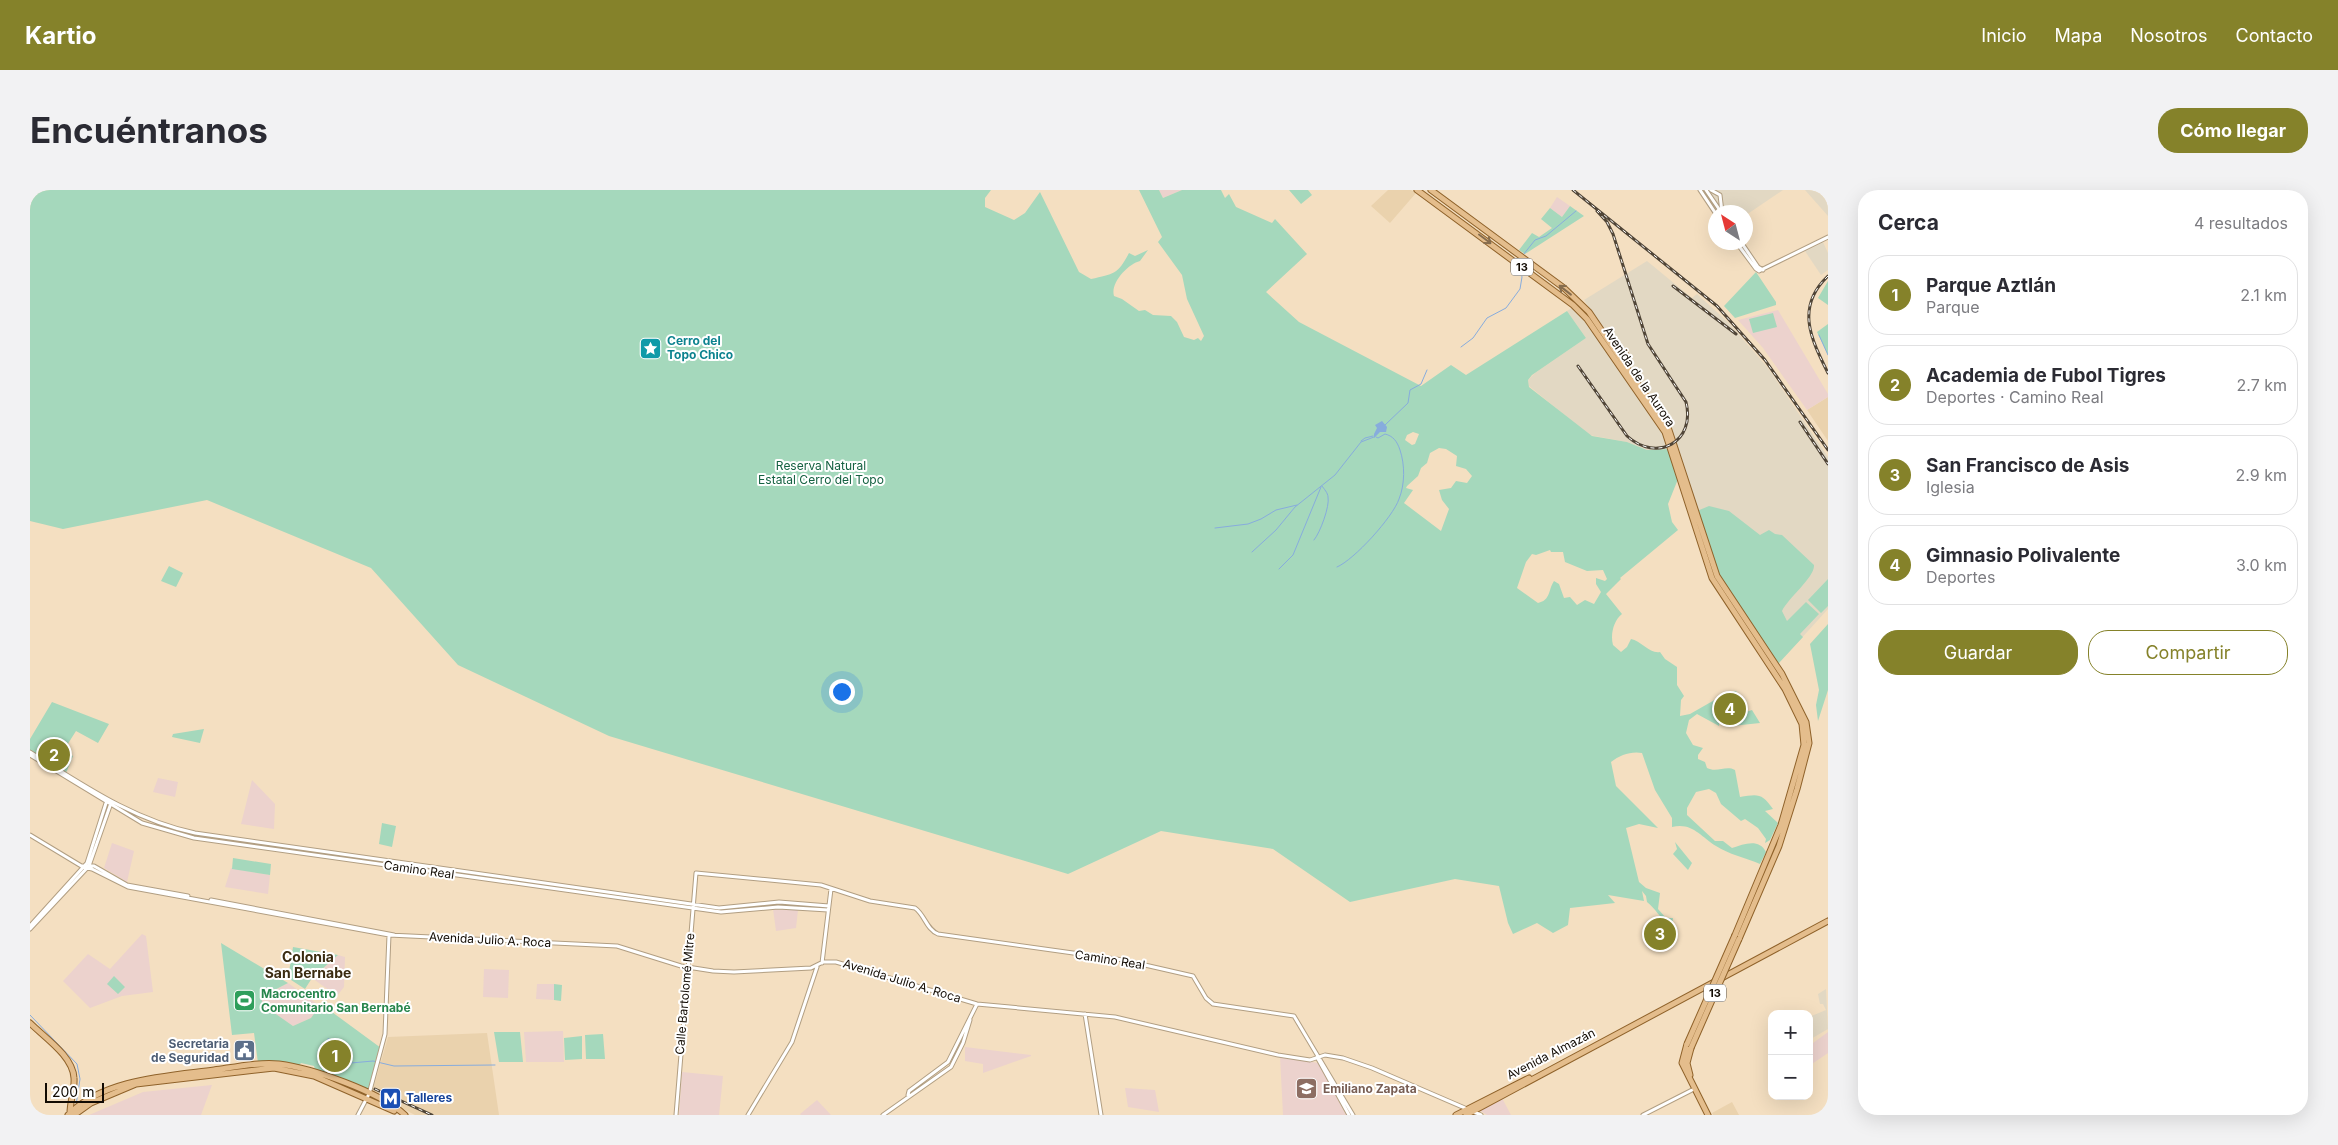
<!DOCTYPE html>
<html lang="es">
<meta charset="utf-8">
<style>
body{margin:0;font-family:Inter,sans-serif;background:#f2f2f3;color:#2b2b33}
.controls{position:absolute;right:15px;bottom:15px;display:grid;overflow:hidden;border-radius:10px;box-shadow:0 5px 20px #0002}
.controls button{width:45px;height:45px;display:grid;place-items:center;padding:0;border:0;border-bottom:1px solid #e1e1e2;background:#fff;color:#2b2b33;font:25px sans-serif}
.compass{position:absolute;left:1678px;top:15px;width:45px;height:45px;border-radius:50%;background:#fff;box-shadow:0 5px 20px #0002;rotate:324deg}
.scale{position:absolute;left:15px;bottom:12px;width:59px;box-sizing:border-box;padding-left:5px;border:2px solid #120b03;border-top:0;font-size:14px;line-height:18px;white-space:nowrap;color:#120b03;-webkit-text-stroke:4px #fff;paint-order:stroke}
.you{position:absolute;left:811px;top:501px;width:18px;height:18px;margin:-12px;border:4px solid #fff;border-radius:50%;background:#1a73e8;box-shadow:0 0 0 8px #1a73e833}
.badge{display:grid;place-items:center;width:32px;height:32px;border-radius:50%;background:#85822a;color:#fff;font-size:16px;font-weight:700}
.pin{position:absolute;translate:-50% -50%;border:2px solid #fff;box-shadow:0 1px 5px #0006}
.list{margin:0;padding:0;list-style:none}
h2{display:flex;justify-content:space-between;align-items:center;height:65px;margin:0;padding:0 20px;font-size:21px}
h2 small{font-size:16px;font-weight:400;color:#7c7c81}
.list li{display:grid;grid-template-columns:32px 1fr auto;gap:15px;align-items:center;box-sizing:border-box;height:80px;margin:0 10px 10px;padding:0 10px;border:1px solid #e1e1e2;border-radius:20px}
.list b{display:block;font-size:19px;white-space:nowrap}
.list p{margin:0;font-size:16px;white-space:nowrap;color:#7c7c81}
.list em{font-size:16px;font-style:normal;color:#7c7c81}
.actions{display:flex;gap:10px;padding:15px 20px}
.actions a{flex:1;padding:11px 0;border:1px solid #85822a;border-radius:20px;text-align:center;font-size:18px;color:#85822a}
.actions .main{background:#85822a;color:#fff}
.map{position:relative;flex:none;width:1798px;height:925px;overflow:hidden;border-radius:20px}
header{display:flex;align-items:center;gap:30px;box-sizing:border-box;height:70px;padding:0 25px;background:#85822a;color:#fff}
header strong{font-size:24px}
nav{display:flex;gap:28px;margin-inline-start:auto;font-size:18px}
.intro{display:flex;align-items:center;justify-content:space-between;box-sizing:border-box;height:120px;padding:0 30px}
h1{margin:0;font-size:35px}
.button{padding:12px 22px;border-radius:20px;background:#85822a;color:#fff;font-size:18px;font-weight:700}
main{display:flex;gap:30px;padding:0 30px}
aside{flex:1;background:#fff;border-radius:20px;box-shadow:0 5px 20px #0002}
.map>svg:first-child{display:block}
.built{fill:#ead2ad}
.industrial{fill:#e2d8c3}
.education{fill:#ecd2cd}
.green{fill:#a5d8bc;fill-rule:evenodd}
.water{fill:#87acdd}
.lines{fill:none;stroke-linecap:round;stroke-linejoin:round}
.stream{stroke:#87acdd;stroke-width:1}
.minor-casing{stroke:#b19e82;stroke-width:5}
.major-casing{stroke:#8f622a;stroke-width:7}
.minor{stroke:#fff;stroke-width:3}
.major{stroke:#e4bd8c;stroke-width:5}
.rail-casing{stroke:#504537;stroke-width:3}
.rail{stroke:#fff;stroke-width:1;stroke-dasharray:4;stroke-linecap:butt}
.major-bridge-casing{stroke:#8f622a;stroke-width:7;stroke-linecap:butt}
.major-bridge{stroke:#e4bd8c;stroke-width:5}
.oneway{stroke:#866d4e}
.labels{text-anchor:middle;stroke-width:4;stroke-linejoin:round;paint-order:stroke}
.shield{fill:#fff;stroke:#59544f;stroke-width:1}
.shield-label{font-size:11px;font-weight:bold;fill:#120b03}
.culture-label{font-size:12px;font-weight:bold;fill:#0d838f;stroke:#fff;text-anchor:start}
.street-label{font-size:12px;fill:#120b03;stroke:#fff}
.park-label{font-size:12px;fill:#146141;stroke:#fff}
.leisure-label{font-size:12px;font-weight:bold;fill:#27864d;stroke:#fff;text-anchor:start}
.service-label{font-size:12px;font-weight:bold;fill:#4e5e75;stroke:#fff;text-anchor:end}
.education-label{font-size:12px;font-weight:bold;fill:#785e54;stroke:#fff;text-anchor:start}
.transit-label{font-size:12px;font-weight:bold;fill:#164399;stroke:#fff;text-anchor:start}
.neighbourhood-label{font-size:14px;font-weight:bold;fill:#3a2b11;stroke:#fff}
</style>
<header>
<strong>Kartio</strong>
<nav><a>Inicio</a><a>Mapa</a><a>Nosotros</a><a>Contacto</a></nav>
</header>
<div class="intro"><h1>Encuéntranos</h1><a class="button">Cómo llegar</a></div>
<main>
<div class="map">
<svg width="1798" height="925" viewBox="0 0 1798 925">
<rect width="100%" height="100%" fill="#f4dfc1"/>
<path class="built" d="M1358 0H1381L1386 3 1360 33 1341 16Z
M1798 207V251L1777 220Z
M457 843 469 925H385L342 903 358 847Z
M1702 912 1709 925H1683L1682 923Z"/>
<path class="industrial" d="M1678 0H1753L1716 25V22H1693Z
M1775 0H1798V26Z
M1793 52 1798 63V80L1791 85 1775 61Z
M1617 71 1662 108 1667 104 1699 133 1738 178 1798 267V419L1747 475 1667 318 1642 239 1554 110Z
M1543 117 1550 124 1630 237 1640 259 1617 260 1597 252 1559 245 1499 196 1498 190 1505 183 1556 148 1537 121Z
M1796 799 1798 839 1779 850V827L1796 820 1793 814H1790L1788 804Z"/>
<path class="education" d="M1129 0H1152L1133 8Z
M1527 7 1540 16 1532 27 1520 18Z
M1748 120 1798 204V207L1777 220 1733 158 1708 130Z
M128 588 148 592 145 607 123 602Z
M222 590 245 614 244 639 211 634Z
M82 653 104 661 97 692 74 678Z
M201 678 240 685 238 704 195 697Z
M743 719 768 720 766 738 746 741Z
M112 744 116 746 123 802 92 806 60 818 33 791 58 764 80 779Z
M308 765 315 767 314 797 307 806 282 788Z
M454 779 479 780 478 808 453 807Z
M258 793 290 816 281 828 263 836 232 815 231 807Z
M507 794H524V810L506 809Z
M533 841 534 872H496L494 842Z
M1798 842V863L1779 876V856Z
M935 857 1001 865V866L953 883V874L935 871Z
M1250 866 1288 873 1316 925H1253Z
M652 882 693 886 689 925H649Z
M182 895 171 925H59L113 902Z
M1095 898 1125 900 1129 922 1098 917Z
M1472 908 1481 925H1457L1449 920Z
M787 910 801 925H771L770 924Z"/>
<path class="green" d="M0 0H961L955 8V17L984 30 995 23 1010 2 1049 82 1061 89C1084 84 1088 84 1099 63L1105 66 1118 60 1110 71C1098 74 1080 93 1084 106L1092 109 1109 121 1115 120 1123 125 1141 126 1147 132 1154 147 1164 150 1168 148 1171 151 1174 146 1157 109 1152 85 1128 52 1132 47 1109 0H1129L1133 8 1152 0H1191L1195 8 1199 4 1206 17 1242 33 1245 29 1277 64 1236 102 1269 132 1391 196 1421 175 1436 185 1537 121 1556 148 1502 185 1498 190 1499 197 1562 246 1597 252 1617 260 1640 259 1648 289 1638 314 1642 332 1648 340 1590 388 1591 389 1576 404 1592 424C1584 430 1580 444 1583 455L1591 462 1597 457 1601 449C1611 451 1620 464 1630 462L1635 469 1647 477V495L1654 506 1651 510 1650 526 1660 524 1695 504 1706 501 1716 522 1722 520 1730 533 1702 536 1692 527 1690 528 1689 536 1667 524 1659 530 1656 543 1663 555 1673 558 1668 565V569L1675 572 1677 578C1687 583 1696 575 1705 580L1710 607C1728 604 1732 603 1743 619L1735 621 1748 633 1740 650 1735 653 1736 649 1728 638 1715 629 1711 631 1691 614 1686 603 1679 599 1666 602 1657 618V625L1685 651H1693L1702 658C1714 654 1729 648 1736 662L1730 674C1716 668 1698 664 1686 656 1670 646 1662 632 1642 637V628L1625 600 1612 563C1601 561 1590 565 1581 572L1586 596 1628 638 1609 634 1596 638 1609 692 1616 698 1630 703 1628 719 1636 728H1643L1642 735H1639C1630 728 1625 718 1617 712L1616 706 1612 701 1614 711 1578 705 1585 713 1540 718 1538 735 1523 743 1507 733 1483 744 1478 733 1469 696 1425 689 1320 712 1243 659 1131 641 1038 684 579 546 428 475 341 378 177 310 33 339 0 331ZM1383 242 1389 244 1385 254 1382 255 1375 250 1377 245ZM1409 258 1416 259 1427 266 1426 276 1436 279 1442 286 1437 293 1426 291 1421 298 1409 300 1412 310 1419 319 1411 341 1374 313 1383 300 1376 298 1377 296 1388 286 1391 278 1397 273 1400 263ZM1520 360 1521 362H1533L1535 372 1557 381 1573 380 1577 389 1575 391 1566 388V394L1571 402 1564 414 1555 410 1547 415 1540 407 1534 408 1529 394 1524 391C1518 400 1521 410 1508 413L1487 398 1496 372 1502 364 1506 365Z
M1259 0H1278L1282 5 1271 14Z
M1540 16 1554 26 1495 64 1489 60 1502 43 1509 47 1522 38 1511 29 1520 18 1532 27Z
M1726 82 1746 112V115L1705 128 1694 116Z
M1798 91V115L1788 108Z
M1743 123 1747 137 1723 143 1719 129Z
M1798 134V165L1787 142Z
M1679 316 1699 321 1730 345 1739 340 1745 344 1752 345 1784 375C1785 387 1758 408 1752 421L1757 431 1776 412 1789 424 1770 444 1773 447 1747 475 1690 387 1667 321Z
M139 376 153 383 146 397 131 391Z
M1798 389V416L1791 423 1778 410Z
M1798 434V500L1788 531 1786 515 1789 500 1780 454Z
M22 512 79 534 68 553 46 541 34 560 43 566 36 583 0 561V549Z
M174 539 170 553 142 547 143 544Z
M352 633 366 636 362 657 349 654Z
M1645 652 1662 673 1658 680 1643 664 1647 659Z
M203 668 241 674 240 685 202 679Z
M191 753 258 793 231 807 233 815 263 836 281 828 291 814 351 858 339 904 286 883 284 876 271 873 267 878 248 871 228 873 224 843 202 845Z
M263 757 308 765 282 788 275 799 258 788Z
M84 786 95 797 88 804 77 794Z
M524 794 532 795 531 811 524 810Z
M464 842H490L493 872H469Z
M573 844 575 869H556L555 845Z
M552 846V869L535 870 534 848Z"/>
<path class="water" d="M1352 231 1357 237 1356 242H1350L1344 248V244L1347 238 1345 235Z
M298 848 311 855 308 860 295 854Z"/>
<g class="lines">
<path class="stream" d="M1493 65 1505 50 1516 46 1546 21
M1789 145 1798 165
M1431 157 1443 148 1457 128 1476 118 1490 99 1492 87 1490 78
M1355 235 1378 213 1380 200 1391 194 1397 180
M1331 251 1335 248 1343 246
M1185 338 1218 334 1231 329 1246 320 1267 315
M1284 350C1290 343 1300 316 1298 307 1298 303 1294 299 1292 296
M1222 362 1246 340 1265 317 1305 285 1331 252 1344 247
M1307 377C1324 370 1363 327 1369 309 1375 294 1375 275 1370 260 1367 251 1363 246 1355 244L1348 248 1346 247
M1249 379 1263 365 1291 297
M0 825 47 874 50 889 46 915
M293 861 321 873 343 871 364 876 465 875"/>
<defs>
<path id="minor" d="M1670 0 1686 24
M1676 0 1691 22
M1681 0 1690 5 1692 22
M1706 52 1726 79 1729 81 1798 47
M1711 52 1728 77 1733 80
M0 562C53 595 103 630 165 643L689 718 749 712 799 716
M0 565 112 633 164 648 691 722 748 717 798 720
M0 645 53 677 62 679 98 697 359 745 587 756 651 776 683 781 704 782 781 778 793 772H806L947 814 1085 827 1248 865 1280 870 1295 865 1313 868 1342 878 1451 925
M52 676H64L97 695 158 706
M181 710 364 745
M0 736 57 673 77 610
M0 739 59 676 81 613
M792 773 801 699
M1055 824 1071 925
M1287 867 1319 925
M878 905 879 901 918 872 947 814
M328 925 339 904 355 844 359 745
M646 925 666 683 791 695 840 711 885 718C895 725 896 739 908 744L1093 770 1163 786 1176 808 1183 814 1264 826 1323 925
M718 925 762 852 787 777
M853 925 921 877 933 853 940 830
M1613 925 1664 899"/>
<path id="major" d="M1387 0 1543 115 1557 129 1635 242 1682 388 1755 499 1772 534 1774 555 1751 635 1705 745
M1401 0 1534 98 1559 122 1639 240 1687 386 1752 484 1776 532 1779 553 1767 599 1749 656 1709 749
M1595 162 1596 173
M0 833C14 847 43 866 44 888 45 899 40 911 40 923
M1657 854 1652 873 1678 925
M1660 885 1657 873 1661 858
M38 925C73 889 138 886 184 880 205 877 228 872 249 874 282 878 350 902 375 925
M44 925 61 913 106 894 244 878 284 886 364 921
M1426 925 1499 888
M1436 925 1798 731"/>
</defs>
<use href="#minor" class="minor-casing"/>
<use href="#major" class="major-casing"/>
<use href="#minor" class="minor"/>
<use href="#major" class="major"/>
<defs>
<path id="rail" d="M1543 0 1687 116 1735 170 1798 260
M1798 86C1765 117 1781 149 1798 183
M1643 96 1706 144
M1548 176 1597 246C1627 273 1666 252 1656 212L1618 154 1583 44 1577 32 1567 21
M1770 232 1798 274
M345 899 402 925"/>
</defs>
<use href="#rail" class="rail-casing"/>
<use href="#rail" class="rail"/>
<defs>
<path id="major-bridge" d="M1657 854 1705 745
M1661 858 1709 749"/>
</defs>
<use href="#major-bridge" class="major-bridge-casing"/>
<use href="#major-bridge" class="major-bridge"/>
</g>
<defs><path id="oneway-shaft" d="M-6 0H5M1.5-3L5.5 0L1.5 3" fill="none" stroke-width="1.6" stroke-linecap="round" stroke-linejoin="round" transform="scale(1.25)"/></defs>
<g class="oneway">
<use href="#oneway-shaft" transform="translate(1455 49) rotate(37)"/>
<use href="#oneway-shaft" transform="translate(1535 100) rotate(-142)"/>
</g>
<defs>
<symbol id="sight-square" viewBox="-11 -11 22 22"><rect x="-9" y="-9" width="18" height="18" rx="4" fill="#0f9aa8" stroke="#fff"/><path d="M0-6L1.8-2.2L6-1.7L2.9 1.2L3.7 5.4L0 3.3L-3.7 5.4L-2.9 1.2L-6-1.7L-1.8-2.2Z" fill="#fff"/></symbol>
<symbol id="stadium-square" viewBox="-11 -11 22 22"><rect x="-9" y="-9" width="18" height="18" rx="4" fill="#2e9e5b" stroke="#fff"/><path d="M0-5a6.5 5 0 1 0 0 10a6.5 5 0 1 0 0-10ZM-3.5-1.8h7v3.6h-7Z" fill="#fff"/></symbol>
<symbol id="civic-square" viewBox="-11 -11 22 22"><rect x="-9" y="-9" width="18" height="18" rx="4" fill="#5c6f8a" stroke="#fff"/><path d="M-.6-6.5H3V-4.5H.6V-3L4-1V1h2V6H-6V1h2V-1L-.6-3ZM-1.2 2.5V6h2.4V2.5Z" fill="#fff"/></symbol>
<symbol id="university-square" viewBox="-11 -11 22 22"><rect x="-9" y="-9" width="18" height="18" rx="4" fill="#8d6e63" stroke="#fff"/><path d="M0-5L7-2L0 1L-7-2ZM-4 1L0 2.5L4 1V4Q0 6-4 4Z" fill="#fff"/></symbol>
<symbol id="metro-square" viewBox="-11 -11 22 22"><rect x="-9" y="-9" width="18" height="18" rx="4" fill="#1a4fb4" stroke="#fff"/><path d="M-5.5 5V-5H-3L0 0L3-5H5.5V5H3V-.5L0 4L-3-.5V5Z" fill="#fff"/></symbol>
</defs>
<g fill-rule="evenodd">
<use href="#sight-square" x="608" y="146" width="25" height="25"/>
<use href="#stadium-square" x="202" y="798" width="25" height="25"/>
<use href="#civic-square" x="202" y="848" width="25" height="25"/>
<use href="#university-square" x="1264" y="886" width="25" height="25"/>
<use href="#metro-square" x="348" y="896" width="25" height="25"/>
</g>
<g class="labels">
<g class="shield">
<rect x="1481" y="68.5" width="22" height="17" rx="4"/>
<rect x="1674" y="794.5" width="22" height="17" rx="4"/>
</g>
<g class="shield-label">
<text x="1492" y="81">13</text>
<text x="1685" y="807">13</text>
</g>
<g class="culture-label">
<text x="637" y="155">Cerro del<tspan x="637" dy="14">Topo Chico</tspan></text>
</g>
<g class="street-label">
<text transform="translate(1609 187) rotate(56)" y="4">Avenida de la Aurora</text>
<text transform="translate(389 680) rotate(8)" y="4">Camino Real</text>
<text transform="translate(460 750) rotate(3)" y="4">Avenida Julio A. Roca</text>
<text transform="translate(1080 770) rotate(9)" y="4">Camino Real</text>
<text transform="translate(872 791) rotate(17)" y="4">Avenida Julio A. Roca</text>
<text transform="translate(655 804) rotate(-85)" y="4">Calle Bartolomé Mitre</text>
<text transform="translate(1521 864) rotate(-27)" y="4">Avenida Almazán</text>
</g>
<g class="park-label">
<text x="791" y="280">Reserva Natural<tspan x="791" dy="14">Estatal Cerro del Topo</tspan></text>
</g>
<g class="leisure-label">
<text x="231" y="808">Macrocentro<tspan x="231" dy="14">Comunitario San Bernabé</tspan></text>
</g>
<g class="service-label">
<text x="199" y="858">Secretaria<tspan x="199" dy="14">de Seguridad</tspan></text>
</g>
<g class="education-label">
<text x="1293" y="903">Emiliano Zapata</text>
</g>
<g class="transit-label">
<text x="376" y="912">Talleres</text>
</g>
<g class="neighbourhood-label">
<text x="278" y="772">Colonia<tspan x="278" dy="16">San Bernabe</tspan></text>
</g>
</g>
</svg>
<div class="controls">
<button>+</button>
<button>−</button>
</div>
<svg class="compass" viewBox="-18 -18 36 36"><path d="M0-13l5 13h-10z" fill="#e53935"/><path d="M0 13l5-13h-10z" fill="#7c7c81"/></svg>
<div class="scale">200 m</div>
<div class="you"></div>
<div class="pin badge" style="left:305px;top:866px">1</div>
<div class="pin badge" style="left:24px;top:565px">2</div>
<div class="pin badge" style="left:1630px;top:744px">3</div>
<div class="pin badge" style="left:1700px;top:519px">4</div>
</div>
<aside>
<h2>Cerca<small>4 resultados</small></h2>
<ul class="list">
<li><span class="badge">1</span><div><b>Parque Aztlán</b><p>Parque</p></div><em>2.1 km</em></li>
<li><span class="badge">2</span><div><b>Academia de Fubol Tigres</b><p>Deportes · Camino Real</p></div><em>2.7 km</em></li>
<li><span class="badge">3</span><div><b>San Francisco de Asis</b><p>Iglesia</p></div><em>2.9 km</em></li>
<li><span class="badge">4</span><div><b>Gimnasio Polivalente</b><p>Deportes</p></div><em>3.0 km</em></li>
</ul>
<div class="actions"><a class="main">Guardar</a><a>Compartir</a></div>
</aside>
</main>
